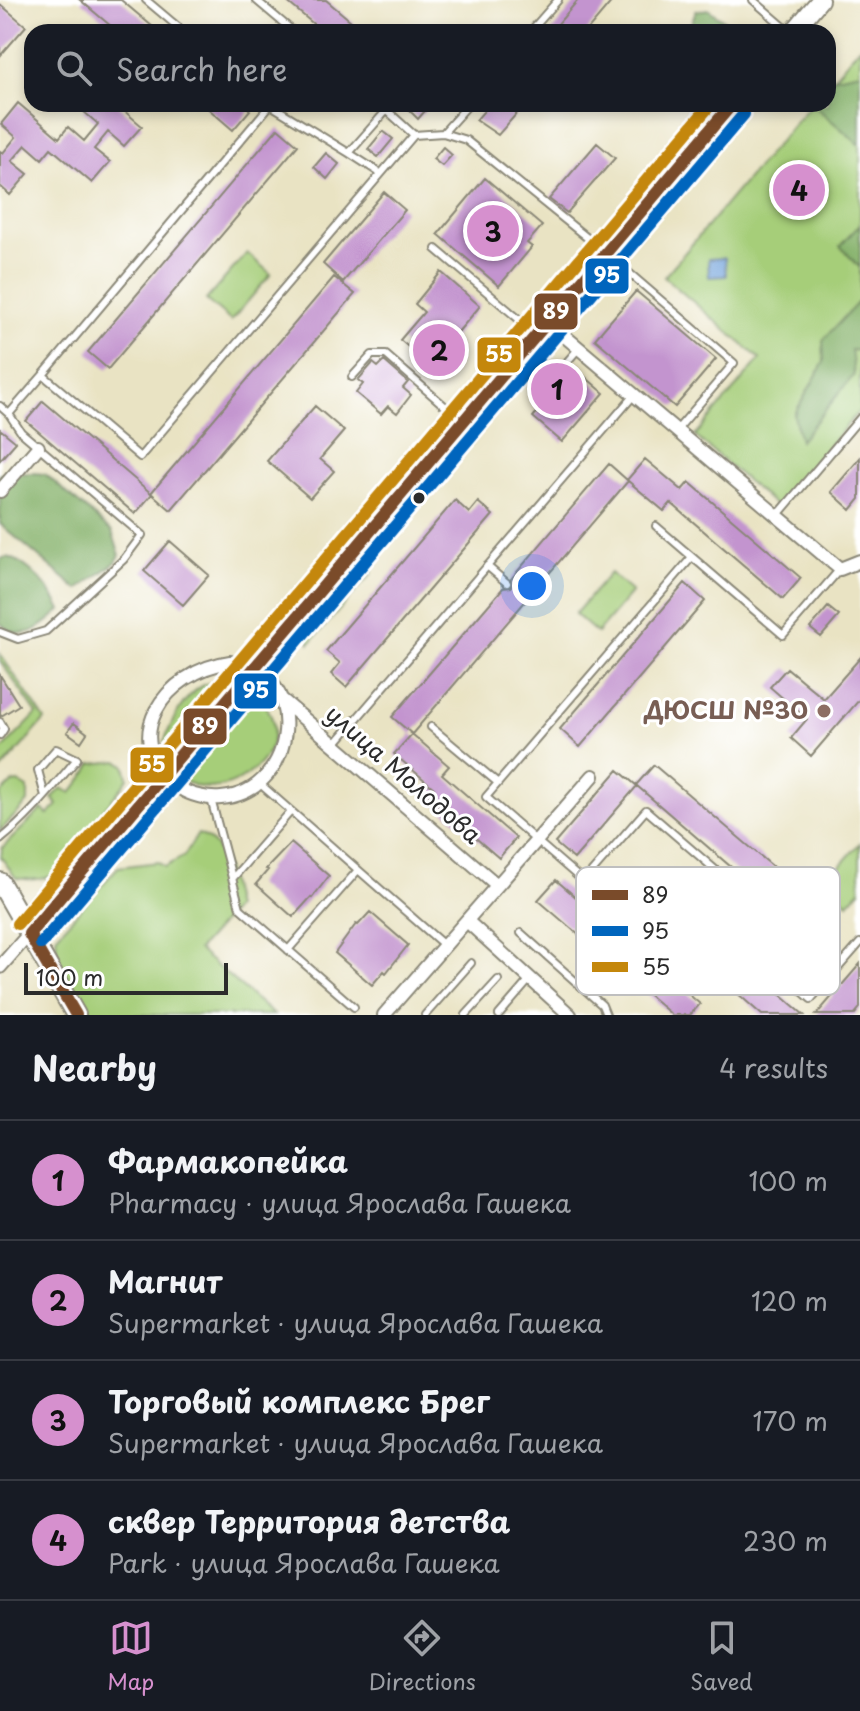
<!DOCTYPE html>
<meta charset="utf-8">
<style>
body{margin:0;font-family:"Playpen Sans",sans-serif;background:#242831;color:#f1f3f6}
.scale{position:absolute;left:24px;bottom:20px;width:204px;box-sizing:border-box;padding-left:8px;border:4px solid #2b2b2b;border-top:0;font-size:22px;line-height:28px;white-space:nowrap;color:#2b2b2b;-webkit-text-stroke:6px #fff;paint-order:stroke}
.you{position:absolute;left:532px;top:586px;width:28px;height:28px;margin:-20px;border:6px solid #fff;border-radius:50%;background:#1a73e8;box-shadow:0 0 0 12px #1a73e833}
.badge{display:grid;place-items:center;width:52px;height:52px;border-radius:50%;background:#d690ce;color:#111;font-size:26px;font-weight:700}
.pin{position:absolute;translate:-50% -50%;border:4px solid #fff;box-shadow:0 2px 8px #0006}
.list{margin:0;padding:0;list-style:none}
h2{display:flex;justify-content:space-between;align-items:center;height:104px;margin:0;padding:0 32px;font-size:34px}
h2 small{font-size:26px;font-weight:400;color:#9ea1a6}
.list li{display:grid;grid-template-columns:52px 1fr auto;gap:24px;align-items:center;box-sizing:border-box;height:120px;padding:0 32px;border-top:2px solid #363941}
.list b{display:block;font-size:30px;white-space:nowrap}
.list p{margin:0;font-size:26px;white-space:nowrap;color:#9ea1a6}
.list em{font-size:26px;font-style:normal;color:#9ea1a6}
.icon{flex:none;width:44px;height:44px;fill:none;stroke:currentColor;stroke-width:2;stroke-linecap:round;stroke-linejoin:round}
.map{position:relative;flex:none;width:860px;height:1015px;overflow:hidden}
.search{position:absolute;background:#171b24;box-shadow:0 4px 12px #0003;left:24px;right:24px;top:24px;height:88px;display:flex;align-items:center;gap:20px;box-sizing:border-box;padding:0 28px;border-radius:24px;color:#9ea1a6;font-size:30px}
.sheet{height:584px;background:#171b24}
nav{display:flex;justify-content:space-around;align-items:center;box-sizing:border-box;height:112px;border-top:2px solid #363941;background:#171b24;font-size:22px;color:#9ea1a6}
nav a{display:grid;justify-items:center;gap:4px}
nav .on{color:#d690ce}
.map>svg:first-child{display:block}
.green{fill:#a6ce79;stroke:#687c52;stroke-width:2}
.forest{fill:#84b169;stroke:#586e4a;stroke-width:2}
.water{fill:#6fa1da;stroke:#4d6682;stroke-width:2}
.building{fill:#c394cf}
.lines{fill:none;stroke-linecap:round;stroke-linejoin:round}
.service-casing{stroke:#8a8777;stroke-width:10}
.minor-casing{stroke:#8a8777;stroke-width:16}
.secondary-casing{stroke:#8a8777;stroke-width:20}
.primary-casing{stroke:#8a8777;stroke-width:22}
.service{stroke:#fff;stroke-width:6}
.minor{stroke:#fff;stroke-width:12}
.secondary{stroke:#fff;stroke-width:16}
.primary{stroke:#fff;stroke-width:18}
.bus-1-casing{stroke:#fff;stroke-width:18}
.bus-2-casing{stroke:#fff;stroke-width:18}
.bus-3-casing{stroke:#fff;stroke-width:18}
.bus-1{stroke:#7a4b2a;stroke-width:12}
.bus-2{stroke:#0065bd;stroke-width:12}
.bus-3{stroke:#c4870b;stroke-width:12}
.bus-dot{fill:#2b2b2b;stroke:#fff;stroke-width:3}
.education-dot{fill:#8d6e63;stroke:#fff;stroke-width:3}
.labels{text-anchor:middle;stroke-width:6;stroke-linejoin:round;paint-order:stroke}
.education-label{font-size:24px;font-weight:bold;fill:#785e54;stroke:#fff;text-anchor:end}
.street-label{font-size:24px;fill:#2b2b2b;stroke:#fff}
.key{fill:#fff;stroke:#bfbfbf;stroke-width:2}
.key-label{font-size:22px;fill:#2b2b2b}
.line-badge{stroke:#fff;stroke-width:3}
.badge-label{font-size:22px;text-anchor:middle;font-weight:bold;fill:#fff}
</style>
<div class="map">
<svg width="860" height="1015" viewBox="0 0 860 1015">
<rect width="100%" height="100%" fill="#fff"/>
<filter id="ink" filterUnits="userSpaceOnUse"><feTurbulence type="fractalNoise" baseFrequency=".0125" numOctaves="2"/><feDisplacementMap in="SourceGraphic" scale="16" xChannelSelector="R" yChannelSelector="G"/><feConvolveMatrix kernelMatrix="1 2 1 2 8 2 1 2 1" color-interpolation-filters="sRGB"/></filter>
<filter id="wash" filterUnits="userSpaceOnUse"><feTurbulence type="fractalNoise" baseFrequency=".006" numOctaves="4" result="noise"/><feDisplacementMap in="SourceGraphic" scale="32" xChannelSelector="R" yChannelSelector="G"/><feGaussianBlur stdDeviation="1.8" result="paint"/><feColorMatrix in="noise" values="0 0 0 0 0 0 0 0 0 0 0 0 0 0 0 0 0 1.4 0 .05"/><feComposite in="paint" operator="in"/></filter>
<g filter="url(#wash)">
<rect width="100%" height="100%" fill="#e9e3c3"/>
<path class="green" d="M860 46V410L777 507 695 436 760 359 664 277 811 104H828V84Z
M247 253 271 274 231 321 206 300Z
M367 565 372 570 371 574 310 643 307 636Z
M610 573 632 592 597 633 575 614Z
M0 654 45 720 0 771V752L37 714 0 661Z
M232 679 163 759 160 754C168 730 180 696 206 684 213 681 224 680 232 679Z
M253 692C314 743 224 814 181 778Z
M118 761 125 765 128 778C119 793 107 804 97 818 72 854 69 887 16 878L1 857 2 848 42 809 48 815 58 805 52 798 62 788 71 793 88 772 92 764Z
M18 782 28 788V802L0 831V795L12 783Z
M198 834C226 842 229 884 235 908L198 950 274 1015H90L57 958 56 936 118 867 158 862 165 867 184 856Z
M860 843V890L848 903 825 883Z"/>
<path class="forest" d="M708 9 729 24 728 32H688L696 11Z
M860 72V145L812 104H828V83L835 77Z
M860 224V268L840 246Z
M860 300V351L851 350 854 375 800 441 794 415 824 362 823 340Z
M33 473 45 474 112 532 120 555 116 562 78 590 0 524V474Z
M7 557C28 562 52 590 61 610 43 627 22 645 0 623V559Z"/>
<path class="water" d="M725 258 726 276 709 277 708 259Z"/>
<g id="blocks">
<path class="building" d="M80 0H121L159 32H118Z
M285 0H326L364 32H323Z
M578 0H613L586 32H551Z
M0 4 26 26 0 56Z
M18 103 59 138 68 127 84 141 98 124 83 111 89 104H116L142 126 124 146 108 132 94 149 110 162 92 183 51 148 42 159 26 145 12 161 28 174 10 195 0 186V151L3 153 16 137 1 124Z
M203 104H244L250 110 233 130Z
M416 104H431L418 119 410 111Z
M490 104H525L498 135 476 120Z
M278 128 298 145 108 369 88 352Z
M383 131 393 139 378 157 368 149Z
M597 143 615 158 567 213 549 199Z
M443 147 452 155 442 166 433 159Z
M326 153 339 164 327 179 314 167Z
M485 178 542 226 527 243 532 247 499 286 438 234Z
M384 192 405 210 343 282 323 264Z
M441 272 480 306 430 365 400 340 424 312 415 304Z
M334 277 355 294 171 510 151 493Z
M636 291 716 359 675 407 595 339Z
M384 361 408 382 403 388 411 395 397 413 388 406 381 414 356 393 363 384 358 380 373 363 378 367Z
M575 368 604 393 562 442 533 417Z
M43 401 152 494 135 514 26 421Z
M315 406 344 431 320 459 334 471 310 498 267 461Z
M0 429 16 442 0 460Z
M860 458V499L851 510 831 492Z
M645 459 682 490 689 482 801 578 783 599 671 503 664 511 628 481 412 734 392 717 503 588 511 587V579L609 464 627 480Z
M455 500 469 513 478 502 493 515 346 687 331 674 340 663 326 651Z
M170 541 209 575 183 605 144 571Z
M685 583 705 601 580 747 560 729Z
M828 607 839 616 821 637 810 628Z
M860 658V699L811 756 791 738 807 719 770 687 787 668 824 699Z
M0 675 19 705 1 716H0Z
M74 723 87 733 81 742 67 732Z
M412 734 449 766 442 774 516 838 499 858 427 796 434 788 394 754Z
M654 765 799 889 781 910 637 786 574 859 555 843 618 770 636 785Z
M291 843 329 876 312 898 311 897 293 917 256 884 268 870 266 869Z
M556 880 700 1004 690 1015H672L538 900Z
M370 912 408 945 386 973 384 971 372 985 335 953 356 924 358 925Z
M738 957 759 976 804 1015H762L720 978Z
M860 964V1008L854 1015H816Z"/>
</g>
</g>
<g filter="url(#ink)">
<use href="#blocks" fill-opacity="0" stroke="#8a8777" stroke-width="2"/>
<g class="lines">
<defs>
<path id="service" d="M146 0 184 32
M256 0 294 32
M753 0 790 32
M530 32 558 0
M269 104 349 153 387 110
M380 104 414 135 443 133 466 140 606 253 734 363 676 431
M443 133 469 104
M349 153 380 173
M436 249 534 332
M43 375 271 104
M352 377 372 355H386L462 421
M546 386 579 348
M0 406 9 414 43 375 140 457 414 135
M777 516 860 418
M656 526 783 635 840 569
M692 557 486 797 701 983 741 937 811 999 860 943
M487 566 507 583
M0 632 18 639 46 631 124 559 142 535 21 432 9 414
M0 722 4 729 0 735
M431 727 498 783
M335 744 634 395
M259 783 445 946
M211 799 240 908 354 1007
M0 840C29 817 53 787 77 759L56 749 38 770 45 796
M232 879 291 811
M584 881 646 810 762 910
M521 933 602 1005 606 1015
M288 950 358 870
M425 1015 471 963
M466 1015 498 980
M499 1015 530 979"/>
<path id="minor" d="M548 322 840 569 860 561
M0 491 38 447
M230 662C311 669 299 792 221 798 208 799 191 796 180 788 114 741 165 671 230 662Z
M280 698 497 885
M467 921 570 1015
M0 967 29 934
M384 1015 593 776"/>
<path id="secondary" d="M793 32 820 0
M29 934 732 104"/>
<path id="primary" d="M0 882 76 1015"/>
</defs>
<use href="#service" class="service-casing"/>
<use href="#minor" class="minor-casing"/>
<use href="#secondary" class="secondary-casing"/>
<use href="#primary" class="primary-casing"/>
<use href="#service" class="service"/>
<use href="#minor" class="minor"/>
<use href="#secondary" class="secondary"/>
<use href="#primary" class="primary"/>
<defs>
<path id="bus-1" d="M29 934 732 104
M29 934 76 1015"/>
<path id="bus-2" d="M41 944 744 114"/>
<path id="bus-3" d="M17 924 711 104"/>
</defs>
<use href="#bus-1" class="bus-1-casing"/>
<use href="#bus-2" class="bus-2-casing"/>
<use href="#bus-3" class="bus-3-casing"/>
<use href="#bus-1" class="bus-1"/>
<use href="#bus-2" class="bus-2"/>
<use href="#bus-3" class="bus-3"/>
</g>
</g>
<circle class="bus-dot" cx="419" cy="498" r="7"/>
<circle class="education-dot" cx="824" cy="711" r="8"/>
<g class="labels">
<g class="education-label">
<text x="808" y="719">ДЮСШ №30</text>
</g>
<g class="street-label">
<text transform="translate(403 775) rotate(41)" y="8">улица Молодова</text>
</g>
</g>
<rect x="576" y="867" width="264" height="128" rx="12" class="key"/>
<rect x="592" y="890" width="36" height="10" fill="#7a4b2a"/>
<rect x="592" y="926" width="36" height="10" fill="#0065bd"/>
<rect x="592" y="962" width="36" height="10" fill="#c4870b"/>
<g class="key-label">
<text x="642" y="903">89</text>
<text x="642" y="939">95</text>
<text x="642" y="975">55</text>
</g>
<g class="line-badge">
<rect x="584" y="257" width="46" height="38" rx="8" fill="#0065bd"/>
<rect x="533" y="292" width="46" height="39" rx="8" fill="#7a4b2a"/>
<rect x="476" y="336" width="46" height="38" rx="8" fill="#c4870b"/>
<rect x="233" y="672" width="45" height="38" rx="8" fill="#0065bd"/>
<rect x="182" y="707" width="46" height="39" rx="8" fill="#7a4b2a"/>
<rect x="129" y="746" width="46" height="38" rx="8" fill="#c4870b"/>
</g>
<g class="badge-label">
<text x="607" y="283">95</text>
<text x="556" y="319">89</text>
<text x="499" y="362">55</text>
<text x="256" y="698">95</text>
<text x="205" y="734">89</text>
<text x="152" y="772">55</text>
</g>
</svg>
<div class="scale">100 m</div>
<div class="you"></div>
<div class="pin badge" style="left:557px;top:389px">1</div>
<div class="pin badge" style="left:439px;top:350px">2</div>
<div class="pin badge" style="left:493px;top:231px">3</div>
<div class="pin badge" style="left:799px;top:190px">4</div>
<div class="search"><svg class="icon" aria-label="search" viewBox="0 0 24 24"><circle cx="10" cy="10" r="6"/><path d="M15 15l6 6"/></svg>Search here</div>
</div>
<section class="sheet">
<h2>Nearby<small>4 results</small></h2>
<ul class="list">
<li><span class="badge">1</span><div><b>Фармакопейка</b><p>Pharmacy · улица Ярослава Гашека</p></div><em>100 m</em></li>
<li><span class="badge">2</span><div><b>Магнит</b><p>Supermarket · улица Ярослава Гашека</p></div><em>120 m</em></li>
<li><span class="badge">3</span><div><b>Торговый комплекс Брег</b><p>Supermarket · улица Ярослава Гашека</p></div><em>170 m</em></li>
<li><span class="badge">4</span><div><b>сквер Территория детства</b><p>Park · улица Ярослава Гашека</p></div><em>230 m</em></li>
</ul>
</section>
<nav>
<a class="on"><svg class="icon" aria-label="map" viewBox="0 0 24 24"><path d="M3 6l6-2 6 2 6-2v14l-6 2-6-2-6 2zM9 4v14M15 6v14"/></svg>Map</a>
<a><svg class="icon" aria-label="directions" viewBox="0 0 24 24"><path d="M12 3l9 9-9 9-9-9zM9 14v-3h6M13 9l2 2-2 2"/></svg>Directions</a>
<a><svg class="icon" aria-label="saved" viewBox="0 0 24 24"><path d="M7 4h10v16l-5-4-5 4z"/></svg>Saved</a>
</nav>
